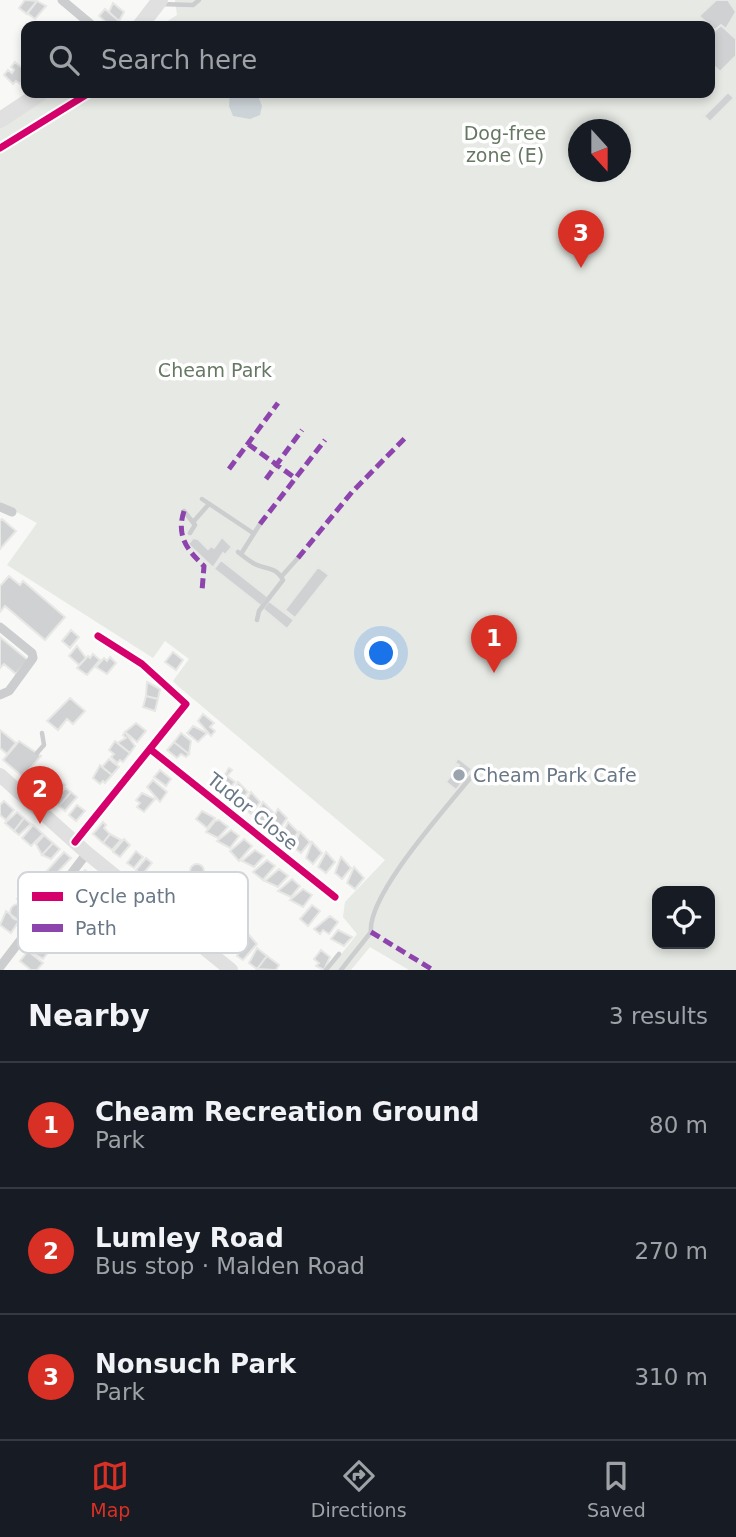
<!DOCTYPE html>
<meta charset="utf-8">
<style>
body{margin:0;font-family:"DejaVu Sans",sans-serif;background:#242831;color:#f1f3f6}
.controls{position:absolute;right:21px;bottom:21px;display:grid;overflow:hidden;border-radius:14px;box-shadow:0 4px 10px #0003}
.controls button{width:63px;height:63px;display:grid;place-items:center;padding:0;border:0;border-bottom:2px solid #363941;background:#171b24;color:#f1f3f6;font:35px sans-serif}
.compass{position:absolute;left:568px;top:119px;width:63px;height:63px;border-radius:50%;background:#171b24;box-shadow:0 4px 10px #0003;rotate:159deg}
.you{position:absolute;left:382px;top:654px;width:24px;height:24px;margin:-18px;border:5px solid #fff;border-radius:50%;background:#1a73e8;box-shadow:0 0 0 10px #1a73e833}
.badge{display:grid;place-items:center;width:46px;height:46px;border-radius:50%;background:#d93025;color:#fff;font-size:23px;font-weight:700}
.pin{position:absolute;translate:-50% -58px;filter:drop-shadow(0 2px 4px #0008)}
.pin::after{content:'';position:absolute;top:37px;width:24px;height:21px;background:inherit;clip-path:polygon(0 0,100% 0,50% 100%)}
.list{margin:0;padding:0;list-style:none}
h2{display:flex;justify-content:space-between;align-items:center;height:91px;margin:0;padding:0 28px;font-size:30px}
h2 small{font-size:23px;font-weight:400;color:#9ea1a6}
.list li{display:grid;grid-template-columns:46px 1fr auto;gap:21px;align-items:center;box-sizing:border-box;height:126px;padding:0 28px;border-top:2px solid #363941}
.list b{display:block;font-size:26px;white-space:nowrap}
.list p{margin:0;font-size:23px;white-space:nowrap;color:#9ea1a6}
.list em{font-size:23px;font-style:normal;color:#9ea1a6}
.icon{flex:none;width:38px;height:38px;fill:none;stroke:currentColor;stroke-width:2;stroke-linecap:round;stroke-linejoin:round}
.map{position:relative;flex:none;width:736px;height:970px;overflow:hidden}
.search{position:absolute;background:#171b24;box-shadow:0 4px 10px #0003;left:21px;right:21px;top:21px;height:77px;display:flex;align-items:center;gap:18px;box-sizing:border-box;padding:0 24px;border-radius:14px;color:#9ea1a6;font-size:26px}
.sheet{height:469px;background:#171b24}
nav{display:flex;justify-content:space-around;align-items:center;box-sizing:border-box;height:98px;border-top:2px solid #363941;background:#171b24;font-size:19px;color:#9ea1a6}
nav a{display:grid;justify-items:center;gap:4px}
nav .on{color:#d93025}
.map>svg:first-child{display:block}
.green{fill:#e6e9e4;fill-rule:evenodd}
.water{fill:#cdd4d8}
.building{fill:#d0d1d2;stroke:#e7e7e6;stroke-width:2}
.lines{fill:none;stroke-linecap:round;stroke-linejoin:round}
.service{stroke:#cccdce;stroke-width:4.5}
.minor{stroke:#cccdce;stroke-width:9}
.primary{stroke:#e0e0e1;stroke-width:14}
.trunk{stroke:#e0e0e1;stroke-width:16}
.quiet{stroke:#8e44ad;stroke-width:5;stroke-dasharray:10 5;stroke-linecap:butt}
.cycleway-casing{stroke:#fff;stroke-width:11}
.cycleway{stroke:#d6006c;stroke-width:7}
.poi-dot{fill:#9ba4ae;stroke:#fff;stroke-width:2.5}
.labels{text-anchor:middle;stroke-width:7;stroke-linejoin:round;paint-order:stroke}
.park-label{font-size:19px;fill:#667863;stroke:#fff}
.poi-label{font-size:19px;fill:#697786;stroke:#fff;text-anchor:start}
.street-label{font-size:19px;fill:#697786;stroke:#fff}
.key{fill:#fff;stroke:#d2d6db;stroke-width:2}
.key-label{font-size:19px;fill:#697786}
</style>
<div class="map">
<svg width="736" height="970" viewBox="0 0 736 970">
<rect width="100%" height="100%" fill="#f8f8f7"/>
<path class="green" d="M175 0H736V970H409L370 947 351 970H329L357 934 343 917 345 902 385 860 179 687 173 681 189 659 165 641 153 658 7 565 37 523 0 503V128L55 93H710V26H160L177 15ZM578 130H620V172H578ZM657 891H710V944H657Z"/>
<path class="water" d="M230 93 257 94 262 106 260 115 250 119 233 116 229 106Z"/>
<path class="building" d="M25 0 37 1 27 14 19 8Z
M716 0H728L736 12 726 29 721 25 715 30 699 16Z
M37 1 46 6 35 19 27 13Z
M113 3 124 12 119 21 109 12Z
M105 9 119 21 115 25 110 26 99 16Z
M721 25 736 39V56L720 72 710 62V35Z
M15 62 25 70 22 73 26 76 20 84 16 81 13 84 4 75 8 70 12 73 14 70 11 67Z
M728 92 734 98 710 122 704 116Z
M2 519 16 531 0 549V521Z
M222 537 232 547 225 555 223 553 213 568 188 544 193 538 198 539 208 549 211 546 214 548Z
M221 560 268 597 261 606 214 569Z
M318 567 329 575 295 618 285 610Z
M9 576 20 585 23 581 65 617 45 640 5 606 0 612V586Z
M269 601 294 620 287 629 263 609Z
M71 630 79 637 70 648 62 641Z
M0 637 28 660 16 674 4 664 0 668Z
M77 646 86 658 79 665 69 656Z
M173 652 183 660 176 670 165 662Z
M93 654 100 660 87 675 77 668 88 656 90 658Z
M110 657 116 663 107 674 96 667 104 658 107 661Z
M147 682 160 689 158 699 146 696Z
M146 696 158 699 155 711 143 707Z
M70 698 85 711 73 724 67 719 58 730 47 721Z
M203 714 214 723 210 727 215 731 211 736 198 721Z
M136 723 146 731 137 742 125 732Z
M193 726 207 733 198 742 187 733Z
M0 730 16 743 7 754 0 748Z
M125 732 135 746 130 753 117 743 126 738 123 735Z
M181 733 191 741 189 754 174 742Z
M19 741 41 756 23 777 3 760Z
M115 741 130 753 123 762 120 760 117 763 111 757 114 754 109 750Z
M174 742 189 754 186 757 181 754 177 758 167 750Z
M458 758 472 769 456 790 446 782 459 765 455 763Z
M109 759 119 767 112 775 102 767Z
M100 765 112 775 105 783 103 781 100 784 93 778Z
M229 768 232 770 227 776 235 782 226 793 218 787Z
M160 770 171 779 166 786 154 777Z
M50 773 56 777 52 781 55 784 47 794 42 791 44 786 41 783Z
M153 780 167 792 160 802 147 787Z
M61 782 65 785 54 799 47 794 55 784 58 786Z
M238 782 248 792 239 803 231 797Z
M65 788 71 792 59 806 54 802Z
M71 792 77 797 65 811 59 806Z
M251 792 260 802 251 814 243 807Z
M142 793 155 799 144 812 137 807 140 803 136 800Z
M4 801 14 810 6 820 0 815V805Z
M263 802 273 812 264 823 256 817Z
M77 805 85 811 76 821 69 815Z
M278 809 287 818 276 834 268 827Z
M202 811 215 818 207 828 196 819Z
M17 812 24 818 14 831 5 823Z
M24 818 31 824 19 835 14 831Z
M219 820 228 827 218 838 206 832 215 821Z
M103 822 106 825 104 828 110 834 103 843 93 834Z
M288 822 298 832 289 844 281 837Z
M33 825 43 834 31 846 22 838Z
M231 830 239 836 230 848 217 841Z
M300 832 310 842 301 853 293 847Z
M110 834 121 840 112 850 103 843Z
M44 835 53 843 42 855 36 844Z
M124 839 130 845 120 857 113 852Z
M244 839 252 846 239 861 230 851Z
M312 842 322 853 313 864 306 858Z
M53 843 60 849 51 859 42 855Z
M255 850 264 856 254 867 242 861Z
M136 851 143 857 134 868 127 863Z
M64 852 71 858 52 878 45 873Z
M326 852 335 862 326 873 318 867Z
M341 857 351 868 342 879 335 873Z
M146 858 152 863 142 875 136 870Z
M267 860 275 866 263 880 253 872Z
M190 871a7 7 0 1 1 14 0a7 7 0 1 1-14 0Z
M354 867 364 878 355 889 347 883Z
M279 869 288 876 278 887 265 881Z
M85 870 95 878 87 887 77 879Z
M292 879 300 886 291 897 278 891Z
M303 889 312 895 303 907 290 900Z
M25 894 35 901 28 911 17 899Z
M10 912a8 8 0 1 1 16 0a8 8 0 1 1-16 0Z
M312 905 320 911 308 926 300 919Z
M6 911 19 921 11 933 0 925Z
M330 916 338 922 329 934 323 930 320 934 314 929Z
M338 930 352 937 344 946 331 939Z
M249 935 257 944 243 960 237 956Z
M36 941 49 951 43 959 28 951Z
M257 948 267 956 257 969 249 963Z
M321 950 330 957 324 970 316 966 319 963 314 959Z
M28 951 43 963 37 970H31L20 961Z
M267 956 279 965 276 970 257 969Z"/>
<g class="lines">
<path class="service" d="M160 4 193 5 199 0
M202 499 253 533
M184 511 195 525 190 533
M194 521 209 504
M238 552C243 556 248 560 253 563 264 570 275 565 283 580L259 611 257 620
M241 554 260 524
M281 577 298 558
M37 753 44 745 42 733
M326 970 339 954
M341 970 371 932C367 894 450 804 475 772"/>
<path class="minor" d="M62 0 93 26
M0 507 12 512
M0 627 32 653 33 658 9 691 0 695
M150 749 335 897
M75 842 186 704 142 664 98 636
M0 967 87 853"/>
<path class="primary" d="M0 775 87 853 231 970"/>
<path class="trunk" d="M140 26 160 0
M0 120 41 93"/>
<path class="quiet" d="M248 444 295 478
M229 469 278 403
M266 479 302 430
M184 511C176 536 187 550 204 566L202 591
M260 524 325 440
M298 558 352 492 407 436
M371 932 433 970"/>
<defs>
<path id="cycleway" d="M0 148 89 93
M150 749 335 897
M75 842 186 704 142 664 98 636"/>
</defs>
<use href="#cycleway" class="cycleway-casing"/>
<use href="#cycleway" class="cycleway"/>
</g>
<circle class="poi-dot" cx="459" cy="775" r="7"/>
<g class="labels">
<g class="park-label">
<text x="505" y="140">Dog-free<tspan x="505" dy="22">zone (E)</tspan></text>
<text x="215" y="377">Cheam Park</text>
</g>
<g class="poi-label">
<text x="473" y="782">Cheam Park Cafe</text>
</g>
<g class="street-label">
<text transform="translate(253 811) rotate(39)" y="7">Tudor Close</text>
</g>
</g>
<rect x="18" y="872" width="230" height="81" rx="10" class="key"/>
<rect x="32" y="892" width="31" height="9" fill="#d6006c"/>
<rect x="32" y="924" width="31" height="8" fill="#8e44ad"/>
<g class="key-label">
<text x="75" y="903">Cycle path</text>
<text x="75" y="935">Path</text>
</g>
</svg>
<div class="controls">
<button><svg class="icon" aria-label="locate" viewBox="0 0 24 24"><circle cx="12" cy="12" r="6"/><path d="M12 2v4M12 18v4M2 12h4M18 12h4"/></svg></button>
</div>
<svg class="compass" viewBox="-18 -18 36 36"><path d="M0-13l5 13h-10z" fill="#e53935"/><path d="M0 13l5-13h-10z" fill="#9ea1a6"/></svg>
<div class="you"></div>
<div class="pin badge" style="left:494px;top:673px">1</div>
<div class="pin badge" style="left:40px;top:824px">2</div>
<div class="pin badge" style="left:581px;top:268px">3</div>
<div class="search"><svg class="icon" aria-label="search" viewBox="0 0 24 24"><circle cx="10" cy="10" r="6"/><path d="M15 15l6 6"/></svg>Search here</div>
</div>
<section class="sheet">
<h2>Nearby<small>3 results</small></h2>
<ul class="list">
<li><span class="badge">1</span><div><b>Cheam Recreation Ground</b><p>Park</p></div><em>80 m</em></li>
<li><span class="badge">2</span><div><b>Lumley Road</b><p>Bus stop · Malden Road</p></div><em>270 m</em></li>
<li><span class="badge">3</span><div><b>Nonsuch Park</b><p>Park</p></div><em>310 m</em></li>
</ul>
</section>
<nav>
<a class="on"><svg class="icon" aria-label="map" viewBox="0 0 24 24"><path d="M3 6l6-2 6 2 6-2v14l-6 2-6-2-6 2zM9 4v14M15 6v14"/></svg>Map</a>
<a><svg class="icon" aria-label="directions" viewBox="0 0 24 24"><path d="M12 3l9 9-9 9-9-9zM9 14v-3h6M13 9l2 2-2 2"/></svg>Directions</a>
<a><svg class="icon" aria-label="saved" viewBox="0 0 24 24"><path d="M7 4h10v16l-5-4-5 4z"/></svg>Saved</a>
</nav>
